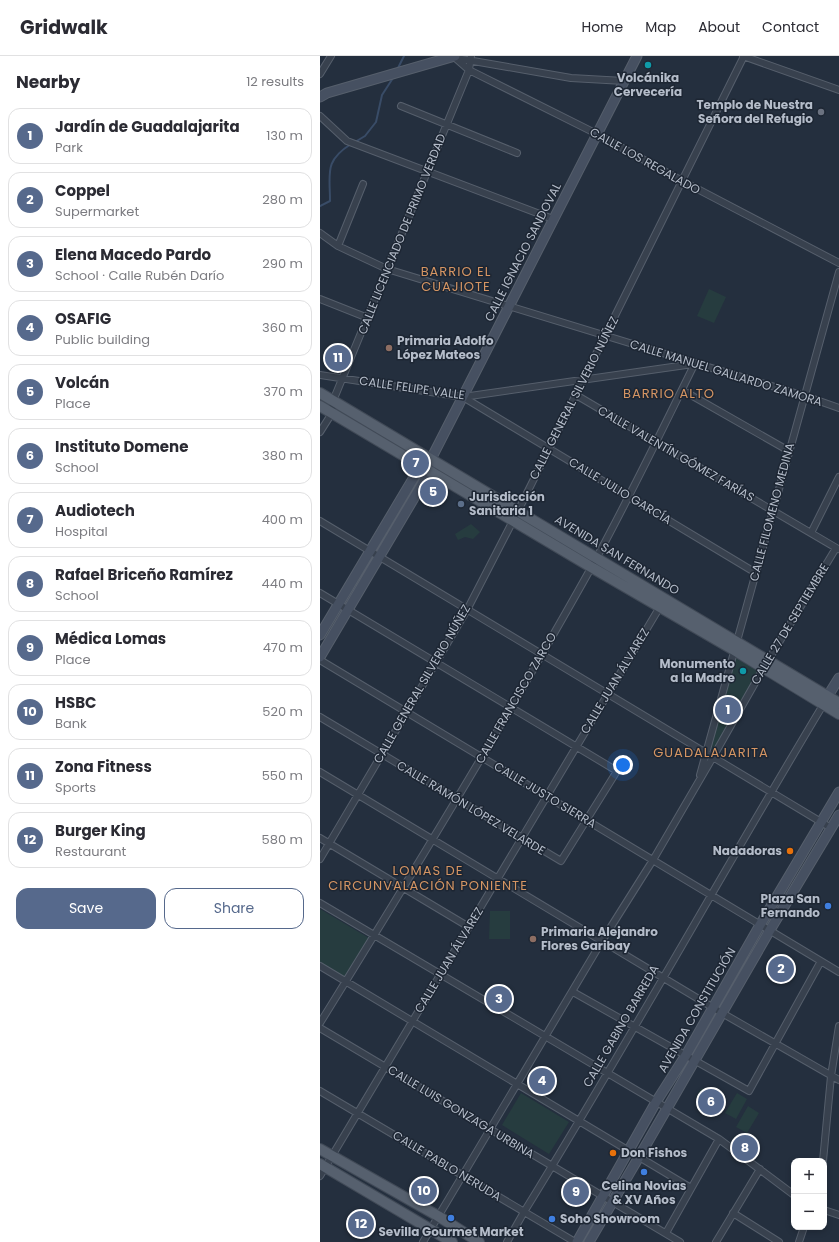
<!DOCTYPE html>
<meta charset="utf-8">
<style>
body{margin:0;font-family:Poppins,sans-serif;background:#f7f7f7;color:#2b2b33}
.controls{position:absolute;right:12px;bottom:12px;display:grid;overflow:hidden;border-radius:8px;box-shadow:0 2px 6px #0003}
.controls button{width:36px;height:36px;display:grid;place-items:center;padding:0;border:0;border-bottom:1px solid #e1e1e2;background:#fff;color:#2b2b33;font:20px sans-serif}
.you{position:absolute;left:303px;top:709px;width:14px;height:14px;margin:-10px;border:3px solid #fff;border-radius:50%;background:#1a73e8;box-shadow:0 0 0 6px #1a73e833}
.badge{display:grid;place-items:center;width:26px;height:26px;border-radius:50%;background:#56698c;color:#fff;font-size:13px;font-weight:700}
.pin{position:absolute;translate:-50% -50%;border:2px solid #fff;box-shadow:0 1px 4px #0006}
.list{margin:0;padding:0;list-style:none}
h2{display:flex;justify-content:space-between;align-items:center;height:52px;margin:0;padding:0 16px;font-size:17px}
h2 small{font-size:13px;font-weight:400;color:#7c7c81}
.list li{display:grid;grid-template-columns:26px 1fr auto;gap:12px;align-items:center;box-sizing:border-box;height:56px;margin:0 8px 8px;padding:0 8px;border:1px solid #e1e1e2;border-radius:12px}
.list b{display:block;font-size:15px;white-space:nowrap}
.list p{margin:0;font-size:13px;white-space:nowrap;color:#7c7c81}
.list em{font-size:13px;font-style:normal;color:#7c7c81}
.actions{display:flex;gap:8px;padding:12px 16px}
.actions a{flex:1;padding:9px 0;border:1px solid #56698c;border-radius:12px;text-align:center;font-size:14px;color:#56698c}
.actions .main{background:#56698c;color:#fff}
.map{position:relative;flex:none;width:519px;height:1186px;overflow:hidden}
header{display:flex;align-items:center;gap:24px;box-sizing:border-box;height:56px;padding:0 20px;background:#fff;border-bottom:1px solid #e1e1e2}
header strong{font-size:19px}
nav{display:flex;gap:22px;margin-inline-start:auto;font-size:14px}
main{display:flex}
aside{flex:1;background:#fff}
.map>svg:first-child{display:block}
.green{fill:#263c3f}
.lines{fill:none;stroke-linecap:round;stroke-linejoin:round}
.stream{stroke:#394c67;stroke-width:2}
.street-casing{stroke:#565f6c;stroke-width:8}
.secondary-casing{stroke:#565f6c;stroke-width:11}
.primary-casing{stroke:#414a57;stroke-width:12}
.street{stroke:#38414e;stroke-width:6}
.secondary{stroke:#465061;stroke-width:9}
.primary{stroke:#56606e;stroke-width:10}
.culture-dot{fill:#0f9aa8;stroke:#1d2633;stroke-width:1.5}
.worship-dot{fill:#6b7280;stroke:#1d2633;stroke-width:1.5}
.education-dot{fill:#8d6e63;stroke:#1d2633;stroke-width:1.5}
.service-dot{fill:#5c6f8a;stroke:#1d2633;stroke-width:1.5}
.food-dot{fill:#e8710a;stroke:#1d2633;stroke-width:1.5}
.shop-dot{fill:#3f7fe0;stroke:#1d2633;stroke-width:1.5}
.labels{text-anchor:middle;stroke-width:3;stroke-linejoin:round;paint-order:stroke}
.poi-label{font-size:12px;font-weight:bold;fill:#b4bcc9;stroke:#1d2633;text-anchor:start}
.street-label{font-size:12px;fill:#b4bcc9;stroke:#1d2633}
.neighbourhood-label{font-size:13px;letter-spacing:1px;fill:#d59563;stroke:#1d2633}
</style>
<header>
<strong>Gridwalk</strong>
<nav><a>Home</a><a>Map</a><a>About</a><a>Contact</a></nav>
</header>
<main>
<aside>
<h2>Nearby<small>12 results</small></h2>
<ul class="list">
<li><span class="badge">1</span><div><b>Jardín de Guadalajarita</b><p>Park</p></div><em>130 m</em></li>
<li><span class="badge">2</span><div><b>Coppel</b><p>Supermarket</p></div><em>280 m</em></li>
<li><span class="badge">3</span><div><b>Elena Macedo Pardo</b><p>School · Calle Rubén Darío</p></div><em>290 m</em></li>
<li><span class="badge">4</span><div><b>OSAFIG</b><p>Public building</p></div><em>360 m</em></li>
<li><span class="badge">5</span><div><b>Volcán</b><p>Place</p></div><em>370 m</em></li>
<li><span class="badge">6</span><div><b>Instituto Domene</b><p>School</p></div><em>380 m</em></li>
<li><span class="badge">7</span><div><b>Audiotech</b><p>Hospital</p></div><em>400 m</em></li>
<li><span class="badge">8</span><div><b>Rafael Briceño Ramírez</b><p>School</p></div><em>440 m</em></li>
<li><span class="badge">9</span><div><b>Médica Lomas</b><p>Place</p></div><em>470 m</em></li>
<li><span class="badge">10</span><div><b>HSBC</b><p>Bank</p></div><em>520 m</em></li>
<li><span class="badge">11</span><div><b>Zona Fitness</b><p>Sports</p></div><em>550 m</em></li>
<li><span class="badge">12</span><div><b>Burger King</b><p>Restaurant</p></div><em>580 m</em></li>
</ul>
<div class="actions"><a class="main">Save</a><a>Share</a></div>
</aside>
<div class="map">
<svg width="519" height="1186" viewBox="0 0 519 1186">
<rect width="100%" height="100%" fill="#242f3e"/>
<path class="green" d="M389 233 406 241 394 267 377 260Z
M113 426 123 432 113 447 104 442Z
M151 468 160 476 153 483 145 481 138 484 135 478Z
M414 601 438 615 394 695 390 693Z
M0 853 49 882 25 922 0 907Z
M170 855H190V883H169Z
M381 1032 400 1042 395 1051 376 1041Z
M201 1037 249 1066 229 1098 182 1069Z
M417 1037 427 1043 416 1063 405 1057Z
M428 1050 439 1057 427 1077 416 1071Z"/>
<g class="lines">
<path class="stream" d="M77 14 84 0
M35 86 45 80 56 66 62 39 73 22
M0 150 10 145C10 117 4 105 31 88"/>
<defs>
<path id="street" d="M133 0 149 14 277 78 366 127 519 207
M423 0 519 34
M136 2 251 22 304 25
M0 18 11 0
M81 50 197 97
M0 60 27 85 233 163
M0 177 18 190 67 213 375 307 485 340 519 352
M18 190 43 128
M0 243 48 262
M0 319 143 341 373 308
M362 334 469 395
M256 339 518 493
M143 341 436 517
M0 376 12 357 13 345 149 14 151 0
M0 465 511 772
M491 477 519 421
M0 537 297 715 241 805 0 661
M0 604 519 916
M0 716 402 957 519 1024
M380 719 519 216
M0 782 149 871
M0 803 147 554 198 455 424 0
M0 847 399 1083 474 1139
M0 910 371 1132
M253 936 429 1035 501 905
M0 967C93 817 185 666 271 512 308 445 341 376 375 307
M0 972 360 1186
M0 1035 255 1186
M503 1105 511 1020 519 970
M0 1120 341 549
M504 1154 519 1159
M413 1157 459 1186
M346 1177 399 1083
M103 1186 282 885 333 804 393 701 443 613 516 492
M187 1186 204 1156C307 989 402 817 503 649
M396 1186 440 1113
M479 1186 484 1171"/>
<path id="secondary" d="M0 41 7 37 135 0
M0 579 106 401
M0 601 110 415 111 403 317 0
M504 646 519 622
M257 1186 336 1046 366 999 440 869 519 736
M269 1186 319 1101 450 874 519 759"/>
<path id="primary" d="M0 337 519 647
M0 350 271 511 414 594 519 658
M0 1093 118 1160 159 1186
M0 1108 132 1186"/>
</defs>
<use href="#street" class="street-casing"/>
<use href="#secondary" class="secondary-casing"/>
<use href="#primary" class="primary-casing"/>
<use href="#street" class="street"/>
<use href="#secondary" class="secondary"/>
<use href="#primary" class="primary"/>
</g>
<g class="culture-dot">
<circle cx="328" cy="9" r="4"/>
<circle cx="423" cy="615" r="4"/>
</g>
<circle class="worship-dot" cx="501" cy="56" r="4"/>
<g class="education-dot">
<circle cx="69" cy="292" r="4"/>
<circle cx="213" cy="883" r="4"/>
</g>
<circle class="service-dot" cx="141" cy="448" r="4"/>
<g class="food-dot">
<circle cx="470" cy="795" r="4"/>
<circle cx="293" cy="1097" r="4"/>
</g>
<g class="shop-dot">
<circle cx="508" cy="850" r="4"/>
<circle cx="324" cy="1116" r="4"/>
<circle cx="131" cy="1162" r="4"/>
<circle cx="232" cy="1163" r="4"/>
</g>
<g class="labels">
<g class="poi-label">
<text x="328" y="26" text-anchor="middle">Volcánika<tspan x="328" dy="14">Cervecería</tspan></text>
<text x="493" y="53" text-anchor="end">Templo de Nuestra<tspan x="493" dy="14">Señora del Refugio</tspan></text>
<text x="77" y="289">Primaria Adolfo<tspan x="77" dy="14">López Mateos</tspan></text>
<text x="149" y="445">Jurisdicción<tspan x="149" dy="14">Sanitaria 1</tspan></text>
<text x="415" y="612" text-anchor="end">Monumento<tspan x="415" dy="14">a la Madre</tspan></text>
<text x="462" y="799" text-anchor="end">Nadadoras</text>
<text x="500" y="847" text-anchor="end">Plaza San<tspan x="500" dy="14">Fernando</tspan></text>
<text x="221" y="880">Primaria Alejandro<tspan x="221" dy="14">Flores Garibay</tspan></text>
<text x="301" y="1101">Don Fishos</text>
<text x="324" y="1134" text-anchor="middle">Celina Novias<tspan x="324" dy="14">&amp; XV Años</tspan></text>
<text x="240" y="1167">Soho Showroom</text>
<text x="131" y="1180" text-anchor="middle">Sevilla Gourmet Market</text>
</g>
<g class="street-label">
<text transform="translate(325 105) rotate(29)" y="4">CALLE LOS REGALADO</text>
<text transform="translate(82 178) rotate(-68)" y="4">CALLE LICENCIADO DE PRIMO VERDAD</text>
<text transform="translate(203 196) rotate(-63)" y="4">CALLE IGNACIO SANDOVAL</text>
<text transform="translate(406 317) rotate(17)" y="4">CALLE MANUEL GALLARDO ZAMORA</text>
<text transform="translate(92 332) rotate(8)" y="4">CALLE FELIPE VALLE</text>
<text transform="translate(254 342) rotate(-63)" y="4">CALLE GENERAL SILVERIO NÚÑEZ</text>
<text transform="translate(356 398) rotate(30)" y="4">CALLE VALENTÍN GÓMEZ FARÍAS</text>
<text transform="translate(300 435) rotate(31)" y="4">CALLE JULIO GARCÍA</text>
<text transform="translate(452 456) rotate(-75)" y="4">CALLE FILOMENO MEDINA</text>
<text transform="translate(297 499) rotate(31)" y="4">AVENIDA SAN FERNANDO</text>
<text transform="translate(470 568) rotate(-59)" y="4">CALLE 27 DE SEPTIEMBRE</text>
<text transform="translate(295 625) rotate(-59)" y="4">CALLE JUAN ÁLVAREZ</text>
<text transform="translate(102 628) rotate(-60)" y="4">CALLE GENERAL SILVERIO NÚÑEZ</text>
<text transform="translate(196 642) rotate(-60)" y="4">CALLE FRANCISCO ZARCO</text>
<text transform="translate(225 739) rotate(31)" y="4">CALLE JUSTO SIERRA</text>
<text transform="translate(151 752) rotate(31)" y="4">CALLE RAMÓN LÓPEZ VELARDE</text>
<text transform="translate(129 904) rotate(-59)" y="4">CALLE JUAN ÁLVAREZ</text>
<text transform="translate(377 954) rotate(-60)" y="4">AVENIDA CONSTITUCIÓN</text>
<text transform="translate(301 970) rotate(-60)" y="4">CALLE GABINO BARREDA</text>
<text transform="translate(141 1056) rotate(31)" y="4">CALLE LUIS GONZAGA URBINA</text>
<text transform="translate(127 1110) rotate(31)" y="4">CALLE PABLO NERUDA</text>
</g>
<g class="neighbourhood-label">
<text x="136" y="220">BARRIO EL<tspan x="136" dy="15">CUAJIOTE</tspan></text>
<text x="349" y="342">BARRIO ALTO</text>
<text x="391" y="701">GUADALAJARITA</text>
<text x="108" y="819">LOMAS DE<tspan x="108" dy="15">CIRCUNVALACIÓN PONIENTE</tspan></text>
</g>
</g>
</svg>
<div class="controls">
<button>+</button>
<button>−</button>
</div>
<div class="you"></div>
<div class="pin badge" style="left:408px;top:654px">1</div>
<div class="pin badge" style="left:461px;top:913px">2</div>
<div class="pin badge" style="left:179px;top:943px">3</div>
<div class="pin badge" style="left:222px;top:1025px">4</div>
<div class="pin badge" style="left:113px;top:436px">5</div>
<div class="pin badge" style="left:391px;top:1046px">6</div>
<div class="pin badge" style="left:96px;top:407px">7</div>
<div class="pin badge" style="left:425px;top:1092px">8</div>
<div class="pin badge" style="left:256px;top:1136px">9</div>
<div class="pin badge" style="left:104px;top:1135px">10</div>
<div class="pin badge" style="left:18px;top:302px">11</div>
<div class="pin badge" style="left:41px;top:1168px">12</div>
</div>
</main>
